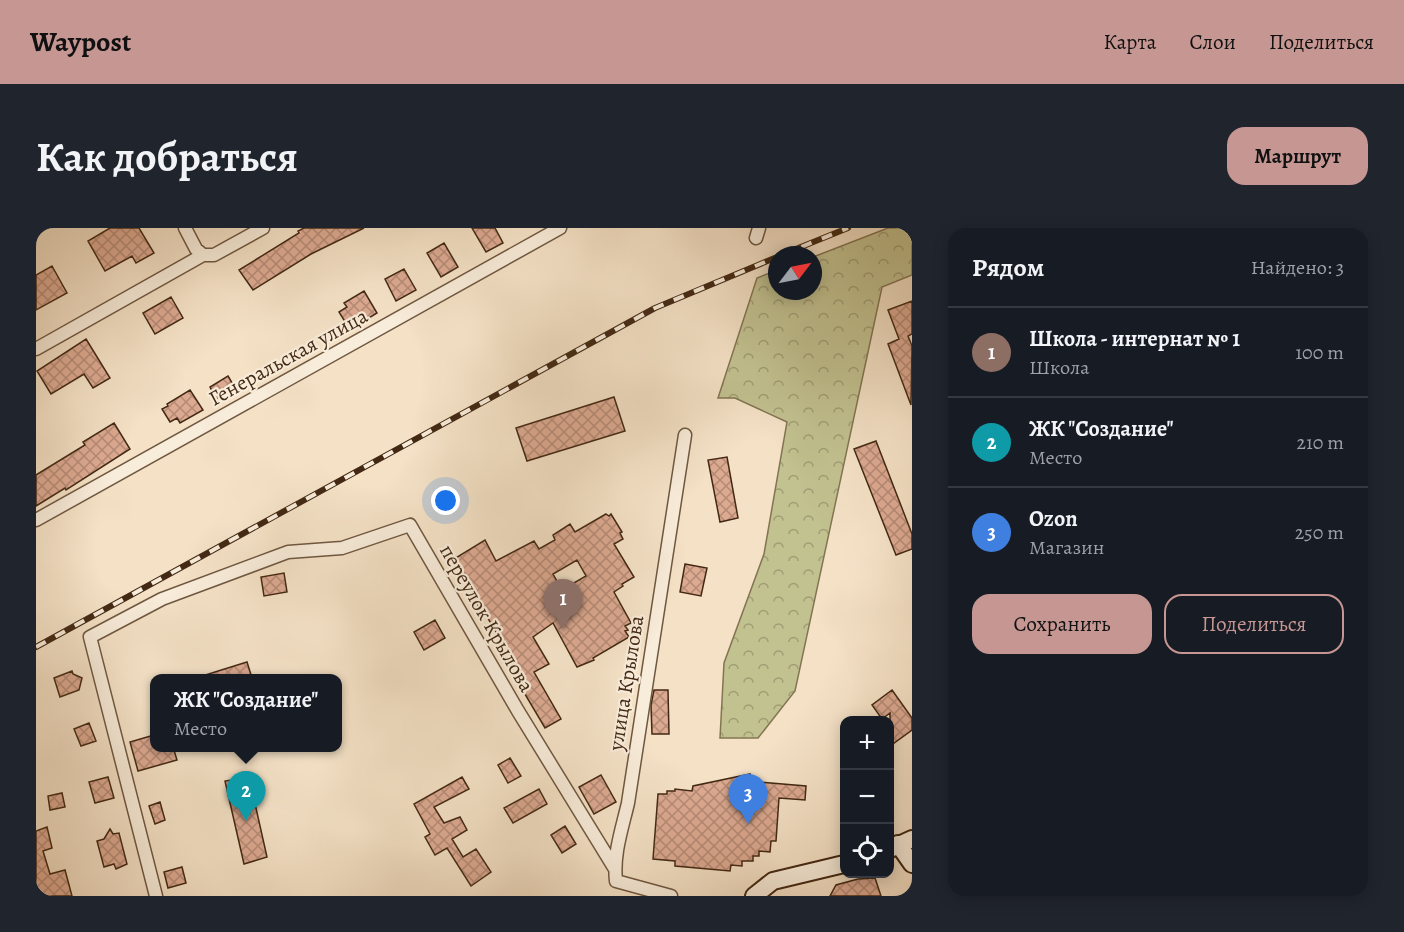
<!DOCTYPE html>
<html lang="ru">
<meta charset="utf-8">
<style>
body{margin:0;font-family:Alegreya,serif;background:#20242c;color:#f1f3f6}
.controls{position:absolute;right:18px;bottom:18px;display:grid;overflow:hidden;border-radius:12px;box-shadow:0 3px 15px #0003}
.controls button{width:54px;height:54px;display:grid;place-items:center;padding:0;border:0;border-bottom:2px solid #363941;background:#171b24;color:#f1f3f6;font:30px sans-serif}
.compass{position:absolute;left:732px;top:18px;width:54px;height:54px;border-radius:50%;background:#171b24;box-shadow:0 3px 15px #0003;rotate:58deg}
.you{position:absolute;left:410px;top:273px;width:21px;height:21px;margin:-15px;border:4px solid #fff;border-radius:50%;background:#1a73e8;box-shadow:0 0 0 9px #1a73e833}
.badge{display:grid;place-items:center;width:39px;height:39px;border-radius:50%;background:#c59692;color:#fff;font-size:20px;font-weight:700}
.pin{position:absolute;translate:-50% -50px;filter:drop-shadow(0 2px 3px #0008)}
.pin::after{content:'';position:absolute;top:32px;width:21px;height:18px;background:inherit;clip-path:polygon(0 0,100% 0,50% 100%)}
.popup{position:absolute;left:114px;top:446px;width:192px;height:78px;box-sizing:border-box;display:grid;place-content:center;border-radius:12px;background:#171b24;filter:drop-shadow(0 2px 4px #0005);font-size:20px;white-space:nowrap;color:#9ea1a6}
.popup b{font-size:22px;color:#f1f3f6}
.popup::after{content:'';position:absolute;left:50%;top:100%;margin-left:-12px;border:12px solid transparent;border-top-color:#171b24}
.list{margin:0;padding:0;list-style:none}
h2{display:flex;justify-content:space-between;align-items:center;height:78px;margin:0;padding:0 24px;font-size:26px}
h2 small{font-size:20px;font-weight:400;color:#9ea1a6}
.list li{display:grid;grid-template-columns:39px 1fr auto;gap:18px;align-items:center;box-sizing:border-box;height:90px;padding:0 24px;border-top:2px solid #363941}
.list b{display:block;font-size:22px;white-space:nowrap}
.list p{margin:0;font-size:20px;white-space:nowrap;color:#9ea1a6}
.list em{font-size:20px;font-style:normal;color:#9ea1a6}
.actions{display:flex;gap:12px;padding:18px 24px}
.actions a{flex:1;padding:14px 0;border:2px solid #c59692;border-radius:18px;text-align:center;font-size:21px;color:#c59692}
.actions .main{background:#c59692;color:#111}
.icon{flex:none;width:33px;height:33px;fill:none;stroke:currentColor;stroke-width:2;stroke-linecap:round;stroke-linejoin:round}
.map{position:relative;flex:none;width:876px;height:668px;overflow:hidden;border-radius:18px}
header{display:flex;align-items:center;gap:36px;box-sizing:border-box;height:84px;padding:0 30px;background:#c59692;color:#111}
header strong{font-size:28px}
nav{display:flex;gap:33px;margin-inline-start:auto;font-size:21px}
.intro{display:flex;align-items:center;justify-content:space-between;box-sizing:border-box;height:144px;padding:0 36px}
h1{margin:0;font-size:42px}
.button{padding:15px 27px;border-radius:18px;background:#c59692;color:#111;font-size:21px;font-weight:700}
main{display:flex;gap:36px;padding:0 36px}
aside{flex:1;background:#171b24;border-radius:18px;box-shadow:0 3px 15px #0003}
.map>svg:first-child{display:block}
.forest{fill:url(#forest-crowns);stroke:#827552;stroke-width:1.5}
.building{fill:url(#building-cross-hatch);stroke:#432914;stroke-width:1.5;fill-rule:evenodd}
.lines{fill:none;stroke-linecap:round;stroke-linejoin:round}
.street-casing{stroke:#6f5740;stroke-width:15}
.secondary-casing{stroke:#432914;stroke-width:20}
.street{stroke:#f8ecda;stroke-width:12}
.secondary{stroke:#f8ecda;stroke-width:16}
.rail-casing{stroke:#432914;stroke-width:6}
.rail{stroke:#f8ecda;stroke-width:4;stroke-dasharray:11;stroke-linecap:butt}
.labels{text-anchor:middle;stroke-width:4.5;stroke-linejoin:round;paint-order:stroke}
.street-label{font-size:21px;fill:#432914;stroke:#f8ecda}
</style>
<header>
<strong>Waypost</strong>
<nav><a>Карта</a><a>Слои</a><a>Поделиться</a></nav>
</header>
<div class="intro"><h1>Как добраться</h1><a class="button">Маршрут</a></div>
<main>
<div class="map">
<svg width="876" height="668" viewBox="0 0 876 668">
<defs>
<pattern id="forest-crowns" width="20" height="18" patternUnits="userSpaceOnUse" patternTransform="scale(1.5)"><rect width="20" height="18" fill="#c2c190"/><path d="M2 6a3 3 0 1 1 6 0M12 15a3 3 0 1 1 6 0" fill="none" stroke="#9f9d74"/></pattern>
<pattern id="building-cross-hatch" width="8" height="8" patternUnits="userSpaceOnUse" patternTransform="scale(1.5)"><rect width="8" height="8" fill="#dca991"/><path d="M0 0l8 8M0 8l8-8" fill="none" stroke="#b48a75"/></pattern>
</defs>
<rect width="100%" height="100%" fill="#f4e1c6"/>
<filter id="stains"><feTurbulence type="fractalNoise" baseFrequency=".00333" numOctaves="4"/><feColorMatrix values="0 0 0 0 .2 0 0 0 0 .09 0 0 0 0 .02 0 0 0 .5 -.17"/></filter>
<radialGradient id="worn" r=".72"><stop offset=".6" stop-color="#630" stop-opacity="0"/><stop offset="1" stop-color="#630" stop-opacity=".3"/></radialGradient>
<path class="forest" d="M852 0H876V47L846 59 759 463 722 510H684L688 435 728 326 751 194 699 170H682L721 50 741 42V63H777V29Z"/>
<path class="building" d="M74 0H103L118 25 100 35 96 28 69 43 52 13Z
M268 0H328L275 26 217 62 203 42 263 5 262 3Z
M436 0H459L467 15 450 24Z
M408 15 422 39 405 49 391 25Z
M16 38 31 65 0 82V47Z
M368 41 380 62 360 73 349 51Z
M328 63 341 85 320 98 317 93 311 97 303 84 311 79 308 75Z
M135 69 147 90 119 106 107 85Z
M876 73V106L872 108 876 118 875 177 852 116 863 111 852 82Z
M50 111 74 150 57 160 48 146 15 166 1 143Z
M192 148 199 160 180 171 174 159Z
M154 162 167 182 144 195 141 190 134 194 126 181 132 178 131 176Z
M578 169 589 203 491 233 480 200Z
M78 195 94 221 30 262 29 260 0 278V247L49 217 47 214Z
M840 213 876 306V321L860 327 818 221Z
M691 229 702 290 684 294 672 232Z
M570 286 573 288 575 286 586 304 584 305 587 311 578 316 598 349 586 356 587 358 578 364 595 395 589 398 592 402 589 403 593 409 557 430 558 432 541 439 517 395 497 409 513 436 498 444 525 491 509 500 483 456 489 453 450 387 448 388 440 374 442 373 418 331 449 312 460 333 498 313 503 321 519 312 517 307 534 296 539 304ZM541 332 550 348 526 362 517 346Z
M649 336 671 340 665 368 644 364Z
M248 345 251 364 228 368 225 349Z
M399 392 409 410 388 422 378 404Z
M211 434 216 450H166V448Z
M36 443 37 446 46 450 43 462 24 469 18 450Z
M618 462H632L633 506H616L615 477Z
M856 462 876 490V502L854 518V485L846 491 836 477Z
M53 495 60 513 45 518 38 501Z
M118 507V519H137L141 532 102 543 94 514Z
M474 530 485 548 472 555 462 537Z
M714 546 713 553 770 558 769 572 743 570 740 613H735L734 624 723 623V628H717V633H706V638L695 637 694 643 639 638V633L617 631 622 566H631V563H639V561L656 563 657 558Z
M565 547 580 574 558 586 543 559Z
M72 549 78 570 59 575 53 554Z
M213 549 231 629 208 636 189 553Z
M426 549 433 561 398 579 408 595 424 589 431 602 416 611 427 629 440 621 455 644 435 658 411 620 399 627 389 609 394 606 393 604 378 576Z
M503 561 511 576 477 595 468 580Z
M26 565 29 579 14 582 12 568Z
M124 574 129 592 119 596 113 578Z
M529 598 540 616 526 625 515 607Z
M11 599 16 620 7 623 14 646 29 642 36 668H0V603Z
M74 601 77 606 83 605 91 636 80 641 78 636 68 639 61 613 68 611Z
M146 639 150 655 132 660 128 644Z
M839 650 845 668H794L800 657 822 651Z"/>
<g class="lines">
<defs>
<path id="street" d="M149 0 160 21 167 27H178L227 0
M720 10 723 0
M0 121 167 27
M0 292 524 0
M120 668 54 409 126 371 252 324 306 320 374 297 482 483 579 641
M635 668 580 653C577 626 586 601 592 575L649 207"/>
<path id="secondary" d="M862 616 876 636
M854 621 876 611
M718 668 737 653 808 636"/>
</defs>
<use href="#street" class="street-casing"/>
<use href="#secondary" class="secondary-casing"/>
<use href="#street" class="street"/>
<use href="#secondary" class="secondary"/>
<defs>
<path id="rail" d="M745 27 812 0
M0 419 619 80 741 29"/>
</defs>
<use href="#rail" class="rail-casing"/>
<use href="#rail" class="rail"/>
</g>
<g class="labels">
<g class="street-label">
<text transform="translate(252 129) rotate(-29)" y="7">Генеральская улица</text>
<text transform="translate(451 390) rotate(60)" y="7">переулок Крылова</text>
<text transform="translate(590 455) rotate(-81)" y="7">улица Крылова</text>
</g>
</g>
<rect width="100%" height="100%" filter="url(#stains)"/>
<rect width="100%" height="100%" fill="url(#worn)"/>
</svg>
<div class="controls">
<button>+</button>
<button>−</button>
<button><svg class="icon" aria-label="locate" viewBox="0 0 24 24"><circle cx="12" cy="12" r="6"/><path d="M12 2v4M12 18v4M2 12h4M18 12h4"/></svg></button>
</div>
<svg class="compass" viewBox="-18 -18 36 36"><path d="M0-13l5 13h-10z" fill="#e53935"/><path d="M0 13l5-13h-10z" fill="#9ea1a6"/></svg>
<div class="you"></div>
<div class="pin badge" style="left:527px;top:401px;background:#8d6e63">1</div>
<div class="pin badge" style="left:210px;top:593px;background:#0f9aa8">2</div>
<div class="popup"><b>ЖК &quot;Создание&quot;</b>Место</div>
<div class="pin badge" style="left:712px;top:596px;background:#3f7fe0">3</div>
</div>
<aside>
<h2>Рядом<small>Найдено: 3</small></h2>
<ul class="list">
<li><span class="badge" style="background:#8d6e63">1</span><div><b>Школа - интернат № 1</b><p>Школа</p></div><em>100 m</em></li>
<li><span class="badge" style="background:#0f9aa8">2</span><div><b>ЖК &quot;Создание&quot;</b><p>Место</p></div><em>210 m</em></li>
<li><span class="badge" style="background:#3f7fe0">3</span><div><b>Ozon</b><p>Магазин</p></div><em>250 m</em></li>
</ul>
<div class="actions"><a class="main">Сохранить</a><a>Поделиться</a></div>
</aside>
</main>
